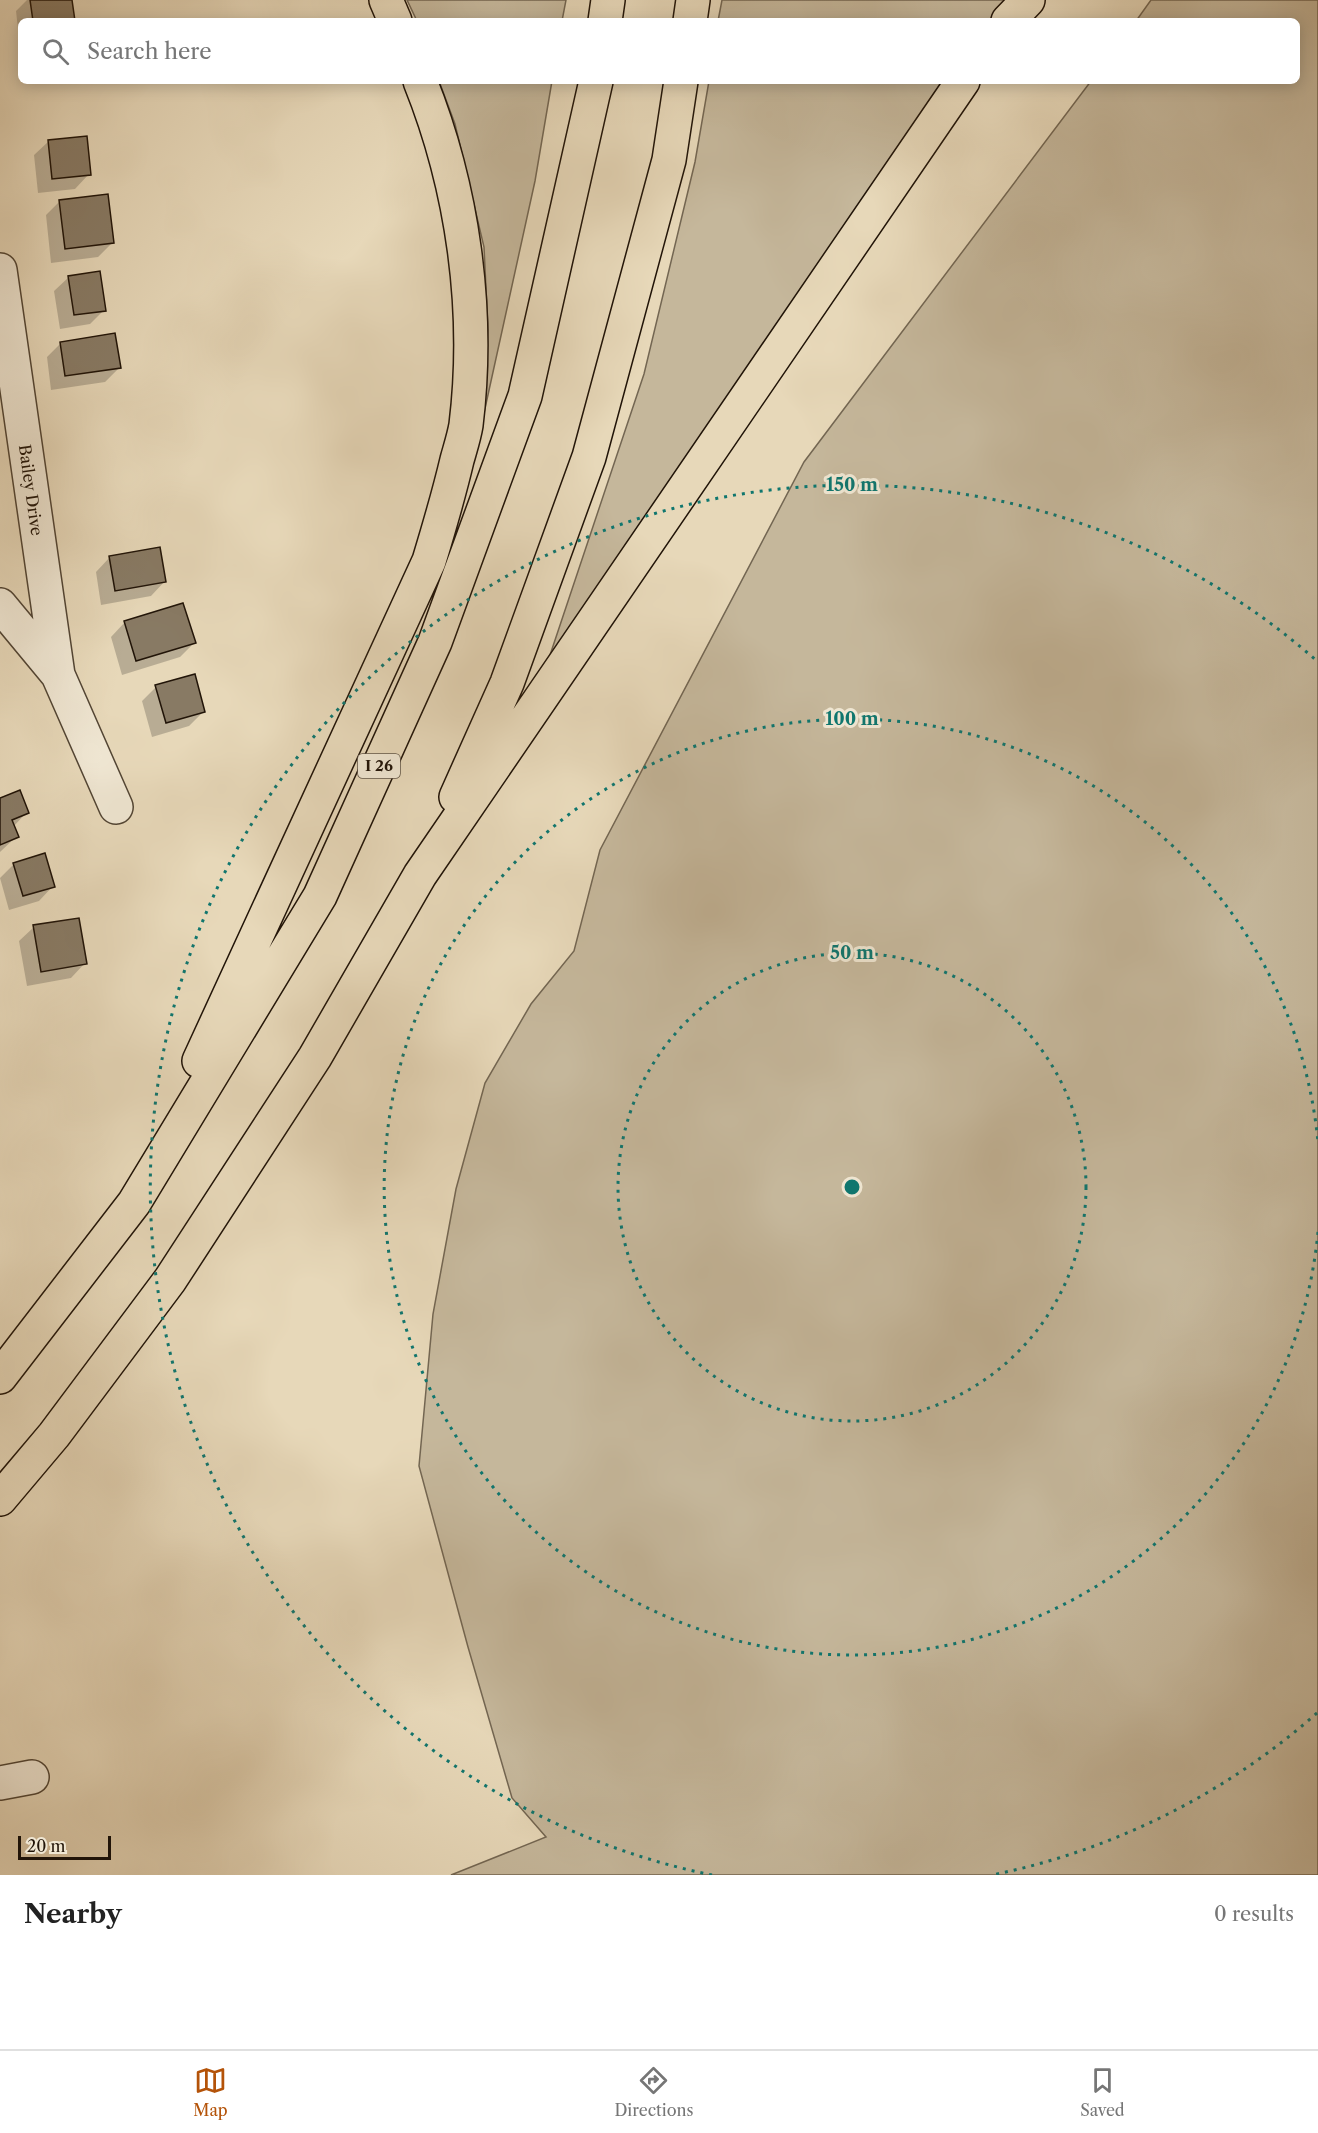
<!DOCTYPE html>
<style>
body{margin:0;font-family:"Libre Caslon Text",serif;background:#f2f2f2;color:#222}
.scale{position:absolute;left:18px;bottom:15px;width:93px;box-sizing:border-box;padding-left:6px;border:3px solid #211408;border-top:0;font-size:16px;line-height:21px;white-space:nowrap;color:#211408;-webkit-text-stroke:4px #efe6d2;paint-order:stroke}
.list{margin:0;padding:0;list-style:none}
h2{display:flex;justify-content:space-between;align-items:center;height:78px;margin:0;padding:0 24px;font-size:26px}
h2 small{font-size:20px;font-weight:400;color:#767676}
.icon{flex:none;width:33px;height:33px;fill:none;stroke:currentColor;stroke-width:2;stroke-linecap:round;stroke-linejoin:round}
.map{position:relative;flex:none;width:1318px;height:1875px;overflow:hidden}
.search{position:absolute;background:#fff;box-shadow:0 3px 15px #0003;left:18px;right:18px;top:18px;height:66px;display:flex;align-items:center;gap:15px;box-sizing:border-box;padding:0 21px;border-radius:9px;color:#767676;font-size:22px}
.sheet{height:174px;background:#fff}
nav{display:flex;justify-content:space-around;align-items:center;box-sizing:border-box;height:84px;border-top:2px solid #e0e0e0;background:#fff;font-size:16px;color:#767676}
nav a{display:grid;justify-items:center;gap:3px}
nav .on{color:#b45309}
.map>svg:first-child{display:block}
.green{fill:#c5b79b;stroke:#736652;stroke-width:1.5}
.shadow{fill:#0003}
.building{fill:#887a64;stroke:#211408;stroke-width:1.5}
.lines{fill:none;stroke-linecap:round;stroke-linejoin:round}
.street-casing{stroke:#524534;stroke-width:36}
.highway-casing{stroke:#211408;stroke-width:36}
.street{stroke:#efe6d2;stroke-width:33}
.highway{stroke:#e7d8b9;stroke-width:33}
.ring{fill:none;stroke:#0f766e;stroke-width:3;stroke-dasharray:3 6}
.labels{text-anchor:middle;stroke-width:6;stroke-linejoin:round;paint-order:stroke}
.shield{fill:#efe6d2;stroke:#5f5345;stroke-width:1.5}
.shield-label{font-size:15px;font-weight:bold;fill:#211408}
.street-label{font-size:16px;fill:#211408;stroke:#efe6d2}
.centre{fill:#0f766e;stroke:#efe6d2;stroke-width:3}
.ring-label{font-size:18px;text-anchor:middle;font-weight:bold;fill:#0f766e;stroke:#efe6d2;stroke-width:6;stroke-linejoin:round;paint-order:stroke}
</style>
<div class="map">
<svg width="1318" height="1875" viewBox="0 0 1318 1875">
<rect width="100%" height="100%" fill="#e7d8b9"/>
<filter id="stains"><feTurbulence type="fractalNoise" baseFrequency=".00333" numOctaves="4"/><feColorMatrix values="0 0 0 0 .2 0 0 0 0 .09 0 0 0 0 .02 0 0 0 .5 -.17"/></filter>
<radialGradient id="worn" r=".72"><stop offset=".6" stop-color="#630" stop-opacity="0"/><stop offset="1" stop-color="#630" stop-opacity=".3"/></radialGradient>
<path class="green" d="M407 0H566L562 21H417Z
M722 0H1006L991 21H718Z
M1151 0H1318V1875H451L546 1837 512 1798 468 1647 419 1466 433 1314 456 1189 485 1083 531 1004 574 951 600 850 804 462 1091 81H1297V21H1136Z
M439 81H552L535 181 484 413 488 330 484 247 455 124Z
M709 81H949L542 679 644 374 695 162Z"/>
<path class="shadow" d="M27 0H71L74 21H21L20 47 16 11Z
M49 141 89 174 75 189 38 193 34 155Z
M60 201 112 243 98 257 51 263 46 215Z
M69 277 104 310 90 324 60 329 54 291Z
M61 343 119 368 105 382 51 390 47 357Z
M110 557 165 581 151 596 101 605 96 572Z
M125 622 194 643 180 657 122 675 111 637Z
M156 687 204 711 189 726 152 737 142 701Z
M0 799 27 812 13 827 17 836 0 852Z
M14 864 53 886 39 901 9 910 0 878Z
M34 927 85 963 71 978 27 986 19 941Z"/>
<path class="building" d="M30 0H72L75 21H33Z
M87 136 91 175 52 179 48 140Z
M108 194 114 243 65 249 59 200Z
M100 271 106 311 74 315 68 276Z
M115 333 121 368 65 376 60 342Z
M160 547 166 582 115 591 109 556Z
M183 603 196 643 136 661 124 621Z
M195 674 205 712 166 723 155 685Z
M20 790 29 813 12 820 19 837 0 845V798Z
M45 853 55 887 23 896 13 863Z
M79 918 87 964 41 972 33 925Z"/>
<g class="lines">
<defs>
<path id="street" d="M0 270 58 675
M0 605 58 675 116 807
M0 1783 32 1777"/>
<path id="highway" d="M386 0 395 21
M605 21 608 0
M690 21 693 0
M1008 21 1028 0
M456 797 507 683 589 457 669 160 681 81
M199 1061 429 561C439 528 449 494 457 460 460 449 464 437 466 425 480 310 463 188 420 81
M0 1377 134 1203 320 896 435 642 525 396 596 81
M0 1499 54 1435 170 1280 315 1057 420 875 963 81"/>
</defs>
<use href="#street" class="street-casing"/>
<use href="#highway" class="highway-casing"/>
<use href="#street" class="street"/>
<use href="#highway" class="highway"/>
</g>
<g class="ring">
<circle cx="852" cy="1187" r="234"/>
<path d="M1318 1232A468 468 0 1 1 1318 1142"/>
<path d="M1317 1713A702 702 0 0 1 992 1875M712 1875A702 702 0 1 1 1317 661"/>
</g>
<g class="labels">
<rect class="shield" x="358" y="754" width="42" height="24" rx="4.5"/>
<g class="shield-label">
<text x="379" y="771">I 26</text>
</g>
<g class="street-label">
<text transform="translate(31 490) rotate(82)" y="6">Bailey Drive</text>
</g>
</g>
<circle cx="852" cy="1187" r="9" class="centre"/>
<g class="ring-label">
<text x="852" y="491">150 m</text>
<text x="852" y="725">100 m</text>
<text x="852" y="959">50 m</text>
</g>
<rect width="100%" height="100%" filter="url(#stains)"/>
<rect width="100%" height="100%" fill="url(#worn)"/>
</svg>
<div class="scale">20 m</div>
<div class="search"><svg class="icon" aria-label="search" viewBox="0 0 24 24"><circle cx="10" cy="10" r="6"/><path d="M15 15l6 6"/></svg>Search here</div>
</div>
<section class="sheet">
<h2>Nearby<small>0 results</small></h2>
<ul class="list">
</ul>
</section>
<nav>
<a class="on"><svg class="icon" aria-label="map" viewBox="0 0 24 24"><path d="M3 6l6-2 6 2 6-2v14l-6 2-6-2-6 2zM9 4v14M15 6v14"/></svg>Map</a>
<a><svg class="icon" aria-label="directions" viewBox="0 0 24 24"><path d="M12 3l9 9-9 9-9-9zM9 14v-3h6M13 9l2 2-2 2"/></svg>Directions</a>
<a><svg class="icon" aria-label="saved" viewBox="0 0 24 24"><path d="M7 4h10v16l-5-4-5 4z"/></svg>Saved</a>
</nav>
